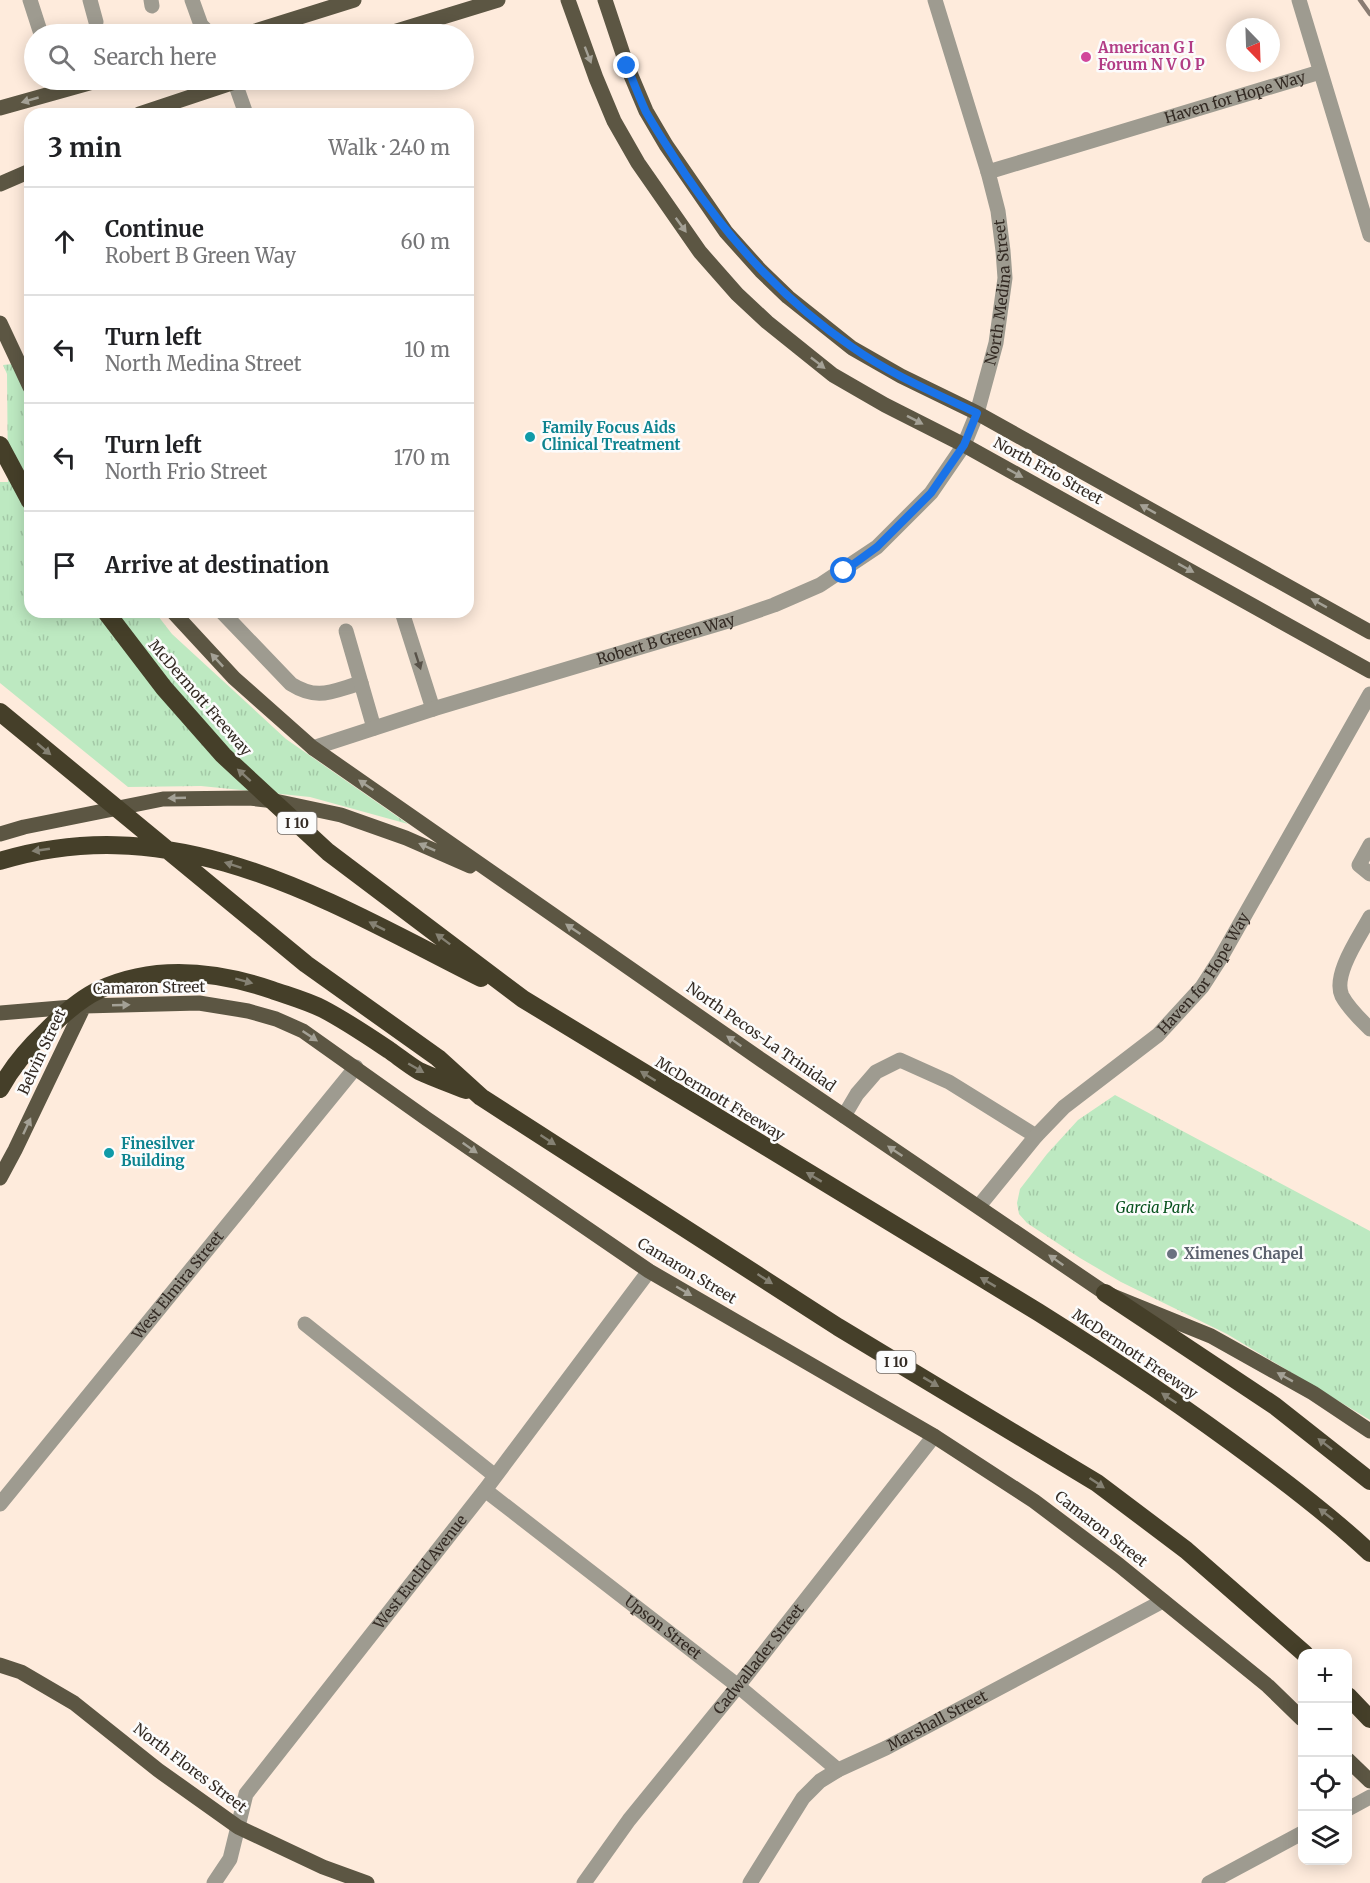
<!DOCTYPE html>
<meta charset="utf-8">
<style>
body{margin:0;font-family:Merriweather,serif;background:#f2f2f2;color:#202124}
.controls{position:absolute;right:18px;bottom:18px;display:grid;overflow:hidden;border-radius:12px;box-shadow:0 3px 15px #0003}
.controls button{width:54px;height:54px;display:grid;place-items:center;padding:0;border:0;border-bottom:2px solid #e0e0e0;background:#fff;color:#202124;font:30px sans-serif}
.compass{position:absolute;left:1226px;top:18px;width:54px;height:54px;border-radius:50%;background:#fff;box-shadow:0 3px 15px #0003;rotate:157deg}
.stop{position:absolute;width:18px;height:18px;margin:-14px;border:4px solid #1a73e8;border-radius:50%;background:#fff}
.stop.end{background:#1a73e8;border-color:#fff;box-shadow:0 2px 6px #0008}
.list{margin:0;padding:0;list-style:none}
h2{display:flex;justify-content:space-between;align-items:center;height:78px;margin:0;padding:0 24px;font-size:26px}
h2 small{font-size:20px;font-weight:400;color:#757577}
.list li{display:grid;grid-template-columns:39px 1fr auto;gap:18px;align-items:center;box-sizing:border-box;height:108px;padding:0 24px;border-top:2px solid #e0e0e0}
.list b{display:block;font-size:22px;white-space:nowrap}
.list p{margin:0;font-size:20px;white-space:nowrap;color:#757577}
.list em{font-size:20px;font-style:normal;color:#757577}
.icon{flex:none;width:33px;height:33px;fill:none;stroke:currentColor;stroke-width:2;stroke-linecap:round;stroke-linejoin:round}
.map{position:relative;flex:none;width:1370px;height:1883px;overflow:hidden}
.search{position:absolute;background:#fff;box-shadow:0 3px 15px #0003;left:24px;top:24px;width:450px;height:66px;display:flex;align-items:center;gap:15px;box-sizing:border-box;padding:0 21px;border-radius:33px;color:#757577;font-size:22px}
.panel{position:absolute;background:#fff;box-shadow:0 3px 15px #0003;left:24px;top:108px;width:450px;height:510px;border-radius:18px}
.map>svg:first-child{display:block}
.grass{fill:url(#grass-tufts)}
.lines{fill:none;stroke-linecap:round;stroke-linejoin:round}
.minor{stroke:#9e9b90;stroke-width:15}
.major{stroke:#5c5643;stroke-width:15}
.highway{stroke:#453f29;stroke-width:18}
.rail{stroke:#897c72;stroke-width:4.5}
.oneway{fill:#a4a196}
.oneway2{fill:#585249}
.oneway3{fill:#858173}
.route{stroke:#1a73e8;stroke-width:8}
.hotel-dot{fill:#d1479c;stroke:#fcfcfc;stroke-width:2}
.culture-dot{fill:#0f9aa8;stroke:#fcfcfc;stroke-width:2}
.worship-dot{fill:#6b7280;stroke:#fcfcfc;stroke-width:2}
.labels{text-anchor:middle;stroke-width:5;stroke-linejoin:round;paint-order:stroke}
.shield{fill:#fcfcfc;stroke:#6f6964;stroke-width:1.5}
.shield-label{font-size:14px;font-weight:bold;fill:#332a23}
.hotel-label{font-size:15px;font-weight:bold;fill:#b23c85;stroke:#fcfcfc;text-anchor:start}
.street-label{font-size:15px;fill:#332a23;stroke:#fcfcfc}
.culture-label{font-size:15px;font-weight:bold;fill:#0d838f;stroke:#fcfcfc;text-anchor:start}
.park-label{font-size:15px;font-style:italic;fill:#06511c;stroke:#fcfcfc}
.worship-label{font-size:15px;font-weight:bold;fill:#5b616d;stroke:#fcfcfc;text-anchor:start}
</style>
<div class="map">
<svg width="1370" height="1883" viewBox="0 0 1370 1883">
<defs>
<pattern id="grass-tufts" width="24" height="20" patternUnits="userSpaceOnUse" patternTransform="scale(1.5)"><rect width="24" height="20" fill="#bde9c1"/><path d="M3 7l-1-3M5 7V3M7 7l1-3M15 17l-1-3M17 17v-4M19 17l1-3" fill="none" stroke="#a3c8a6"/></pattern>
</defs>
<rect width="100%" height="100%" fill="#feebdc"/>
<path class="grass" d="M12 364 30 400V612H155L172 634 286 739 408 824 310 797 201 786 128 787 0 683V482H8L7 374 3 365Z
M1115 1095 1370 1231V1420L1227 1334 1121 1282 1080 1258 1027 1223 1019 1214 1017 1203 1020 1189 1047 1154 1078 1120Z"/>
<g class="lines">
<g class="minor">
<path d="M30 0 41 34"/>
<path d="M90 0 96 22"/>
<path d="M151 0 152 6"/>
<path d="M192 0 201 25 210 34"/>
<path d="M1299 0 1370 235"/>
<path d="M234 80 246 114"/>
<path id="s1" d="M988 172 1320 72"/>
<path d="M222 612 291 684C318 701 332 691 361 683"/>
<path d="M402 612 433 709"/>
<path d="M346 631 374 728"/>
<path id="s2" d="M313 748 433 709 728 621 774 605 820 585 877 547 931 493 964 445 977 413 996 343 1005 278 1003 251 998 211 988 172 935 0"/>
<path d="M1370 845 1359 865 1370 874"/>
<path d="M1370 917C1360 936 1332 975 1342 996 1349 1009 1360 1019 1370 1029"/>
<path d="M844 1116 857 1094 876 1072 900 1060 949 1082 1036 1136"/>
<path id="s3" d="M979 1206 1036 1136 1064 1107 1158 1035 1202 987 1220 959 1370 694"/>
<path d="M305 1324 494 1475"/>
<path id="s4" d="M485 1490 738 1686 838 1770"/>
<path id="s5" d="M0 1504 356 1067"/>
<path d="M1348 1809 1370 1797"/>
<path id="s6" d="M214 1883 230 1859 246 1794 485 1490 649 1271"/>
<path id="s7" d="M584 1883 629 1820 738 1686 934 1436"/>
<path id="s8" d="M750 1883 803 1798 820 1781 838 1770 886 1748 1163 1601"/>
<path d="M1209 1883 1302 1833"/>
</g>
<path class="major" d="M568 0 596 78 614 121 638 163 700 252 737 294 767 322 833 375 885 405 964 445 1370 671
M605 0 627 66 646 111 666 145 726 232 761 271 788 297 852 348 901 376 977 413 1370 632
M246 34 354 0
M387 34 498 0
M0 108 100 80
M139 114 241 80
M0 184 30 171
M0 323 30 387
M173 612 234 678 313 748 763 1061 1105 1293 1211 1336 1313 1393 1370 1431
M0 834 24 827 163 799 249 798 275 801 341 815 406 838 470 866
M0 1013 84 1006 199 1003 248 1011 276 1019 303 1031 427 1119 649 1271 934 1436 1034 1501 1119 1565 1268 1686 1302 1719
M0 1178 15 1150 84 1006
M0 1665 21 1672 74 1703 158 1770 238 1827 323 1867 367 1883
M1348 1760 1370 1781"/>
<path class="highway" d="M0 445 30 501
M106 612 164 688 223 755 328 852 523 999 1038 1312C1113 1359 1186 1408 1257 1461 1296 1490 1334 1519 1370 1553
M0 712 306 964 438 1058 481 1097 838 1327 1097 1483 1186 1550 1305 1654
M0 861C178 807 328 901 481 978
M0 1089C12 1067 27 1049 45 1032 60 1017 79 999 99 990 155 964 216 971 272 990 289 996 307 1001 323 1009 346 1021 368 1036 389 1050 399 1057 409 1065 419 1071 434 1078 451 1084 466 1090
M1105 1293 1275 1406 1370 1481
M1348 1696 1370 1719"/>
<path class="rail" d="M1360 0 1370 14"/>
</g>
<defs><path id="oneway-solid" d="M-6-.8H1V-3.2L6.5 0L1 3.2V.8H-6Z" transform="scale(1.5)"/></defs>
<g class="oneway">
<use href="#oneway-solid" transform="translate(588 55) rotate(69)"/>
<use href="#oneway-solid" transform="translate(30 100) rotate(164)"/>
<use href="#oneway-solid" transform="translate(681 225) rotate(54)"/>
<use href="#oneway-solid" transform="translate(818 363) rotate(38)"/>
<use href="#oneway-solid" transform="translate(915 420) rotate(27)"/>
<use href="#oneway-solid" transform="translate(1015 473) rotate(29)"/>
<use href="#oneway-solid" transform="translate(1148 509) rotate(-151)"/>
<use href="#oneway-solid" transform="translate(1186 568) rotate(29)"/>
<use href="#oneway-solid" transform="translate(1319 603) rotate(-151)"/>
<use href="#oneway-solid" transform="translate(217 660) rotate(-133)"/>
<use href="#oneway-solid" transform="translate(366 785) rotate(-146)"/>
<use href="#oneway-solid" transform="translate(177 798) rotate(178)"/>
<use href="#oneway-solid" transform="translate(427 847) rotate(-156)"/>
<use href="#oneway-solid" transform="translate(573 929) rotate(-146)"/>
<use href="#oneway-solid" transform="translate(121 1005) rotate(-2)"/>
<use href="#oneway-solid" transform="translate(310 1036) rotate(34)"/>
<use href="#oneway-solid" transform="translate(734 1041) rotate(-145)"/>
<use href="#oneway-solid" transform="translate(27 1126) rotate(-65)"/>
<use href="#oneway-solid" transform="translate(470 1148) rotate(35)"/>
<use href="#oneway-solid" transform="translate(895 1151) rotate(-146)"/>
<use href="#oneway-solid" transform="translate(1056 1260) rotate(-145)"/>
<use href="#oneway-solid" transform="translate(684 1291) rotate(30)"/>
<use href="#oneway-solid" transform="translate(1285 1377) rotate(-151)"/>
</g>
<use class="oneway2" href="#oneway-solid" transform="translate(418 661) rotate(72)"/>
<g class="oneway3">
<use href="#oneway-solid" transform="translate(44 749) rotate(40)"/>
<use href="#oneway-solid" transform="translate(244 775) rotate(-138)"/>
<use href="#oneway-solid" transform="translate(41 850) rotate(172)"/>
<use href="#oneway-solid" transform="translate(233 865) rotate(-162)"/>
<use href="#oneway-solid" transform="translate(377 926) rotate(-153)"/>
<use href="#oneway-solid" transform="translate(443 939) rotate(-143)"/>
<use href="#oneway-solid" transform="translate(244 981) rotate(15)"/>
<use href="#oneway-solid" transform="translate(416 1068) rotate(30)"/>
<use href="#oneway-solid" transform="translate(648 1076) rotate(-148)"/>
<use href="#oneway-solid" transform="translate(548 1140) rotate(33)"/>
<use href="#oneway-solid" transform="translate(814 1177) rotate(-149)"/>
<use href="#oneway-solid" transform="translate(765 1279) rotate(33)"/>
<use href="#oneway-solid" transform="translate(988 1282) rotate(-149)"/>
<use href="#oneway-solid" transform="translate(931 1382) rotate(31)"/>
<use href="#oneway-solid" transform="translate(1169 1398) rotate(-146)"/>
<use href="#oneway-solid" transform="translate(1325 1444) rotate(-142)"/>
<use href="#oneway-solid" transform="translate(1097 1483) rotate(34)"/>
<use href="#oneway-solid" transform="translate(1326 1514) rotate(-142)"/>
</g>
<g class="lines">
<path class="route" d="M627 66C633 81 639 97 646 112 658 133 672 154 685 174 732 243 783 300 852 347 890 374 935 393 977 413L964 445 931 493 877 547 844 571"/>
</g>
<circle class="hotel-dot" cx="1086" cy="57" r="6"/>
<g class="culture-dot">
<circle cx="530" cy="437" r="6"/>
<circle cx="109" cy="1153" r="6"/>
</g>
<circle class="worship-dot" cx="1172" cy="1254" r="6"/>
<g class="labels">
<g class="shield">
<rect x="277.5" y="812" width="39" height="22" rx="4.5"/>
<rect x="876.5" y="1351" width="39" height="22" rx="4.5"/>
</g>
<g class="shield-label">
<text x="297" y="828">I 10</text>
<text x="896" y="1367">I 10</text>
</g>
<g class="hotel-label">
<text x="1098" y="53">American G I<tspan x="1098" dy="17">Forum N V O P</tspan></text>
</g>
<g class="street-label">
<text dy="5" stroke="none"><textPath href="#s1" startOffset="258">Haven for Hope Way</textPath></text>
<text dy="5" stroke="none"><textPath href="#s2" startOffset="894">North Medina Street</textPath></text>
<text transform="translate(1048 471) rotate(29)" y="5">North Frio Street</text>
<text dy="5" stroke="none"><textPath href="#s2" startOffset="369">Robert B Green Way</textPath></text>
<text transform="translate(200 698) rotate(49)" y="5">McDermott Freeway</text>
<text dy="5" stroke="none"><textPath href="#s3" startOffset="326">Haven for Hope Way</textPath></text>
<text transform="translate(149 988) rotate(-1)" y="5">Camaron Street</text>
<text transform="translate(761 1037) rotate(35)" y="5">North Pecos-La Trinidad</text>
<text transform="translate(42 1052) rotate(-65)" y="5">Belvin Street</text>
<text transform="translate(720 1099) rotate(31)" y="5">McDermott Freeway</text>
<text transform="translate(687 1271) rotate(31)" y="5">Camaron Street</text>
<text dy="5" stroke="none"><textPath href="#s5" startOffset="282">West Elmira Street</textPath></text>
<text transform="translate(1135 1354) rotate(34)" y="5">McDermott Freeway</text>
<text transform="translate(1101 1529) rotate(38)" y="5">Camaron Street</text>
<text dy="5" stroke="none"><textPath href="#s6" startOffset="378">West Euclid Avenue</textPath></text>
<text dy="5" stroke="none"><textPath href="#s4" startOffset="225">Upson Street</textPath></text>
<text dy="5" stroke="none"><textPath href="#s7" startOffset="284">Cadwallader Street</textPath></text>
<text dy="5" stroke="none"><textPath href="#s8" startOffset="256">Marshall Street</textPath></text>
<text transform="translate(190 1768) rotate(37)" y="5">North Flores Street</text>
</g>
<g class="culture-label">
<text x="542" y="433">Family Focus Aids<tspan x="542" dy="17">Clinical Treatment</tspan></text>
<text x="121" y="1149">Finesilver<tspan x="121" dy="17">Building</tspan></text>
</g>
<g class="park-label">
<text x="1155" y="1213">Garcia Park</text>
</g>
<g class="worship-label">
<text x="1184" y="1259">Ximenes Chapel</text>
</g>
</g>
</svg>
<div class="controls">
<button>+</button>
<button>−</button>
<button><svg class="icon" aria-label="locate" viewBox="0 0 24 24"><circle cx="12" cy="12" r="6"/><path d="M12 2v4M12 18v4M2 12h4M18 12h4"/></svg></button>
<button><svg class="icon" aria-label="layers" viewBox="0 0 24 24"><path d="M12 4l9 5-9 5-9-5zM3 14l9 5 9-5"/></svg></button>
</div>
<svg class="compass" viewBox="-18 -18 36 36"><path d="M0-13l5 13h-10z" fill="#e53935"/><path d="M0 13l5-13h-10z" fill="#757577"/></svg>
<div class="stop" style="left:844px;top:571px"></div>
<div class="stop end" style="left:627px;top:66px"></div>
<div class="search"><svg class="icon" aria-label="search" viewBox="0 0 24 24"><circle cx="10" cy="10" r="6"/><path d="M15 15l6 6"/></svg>Search here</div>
<section class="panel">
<h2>3 min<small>Walk · 240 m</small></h2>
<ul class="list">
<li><svg class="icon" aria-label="ahead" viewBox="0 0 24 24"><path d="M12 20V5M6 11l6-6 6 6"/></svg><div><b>Continue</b><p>Robert B Green Way</p></div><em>60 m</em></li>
<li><svg class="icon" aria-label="left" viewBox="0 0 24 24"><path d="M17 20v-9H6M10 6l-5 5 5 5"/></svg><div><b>Turn left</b><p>North Medina Street</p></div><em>10 m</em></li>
<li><svg class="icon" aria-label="left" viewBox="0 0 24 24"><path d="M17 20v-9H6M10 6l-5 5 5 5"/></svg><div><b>Turn left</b><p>North Frio Street</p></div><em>170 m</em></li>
<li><svg class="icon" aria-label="arrive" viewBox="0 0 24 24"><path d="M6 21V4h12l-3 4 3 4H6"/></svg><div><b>Arrive at destination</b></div></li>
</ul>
</section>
</div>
